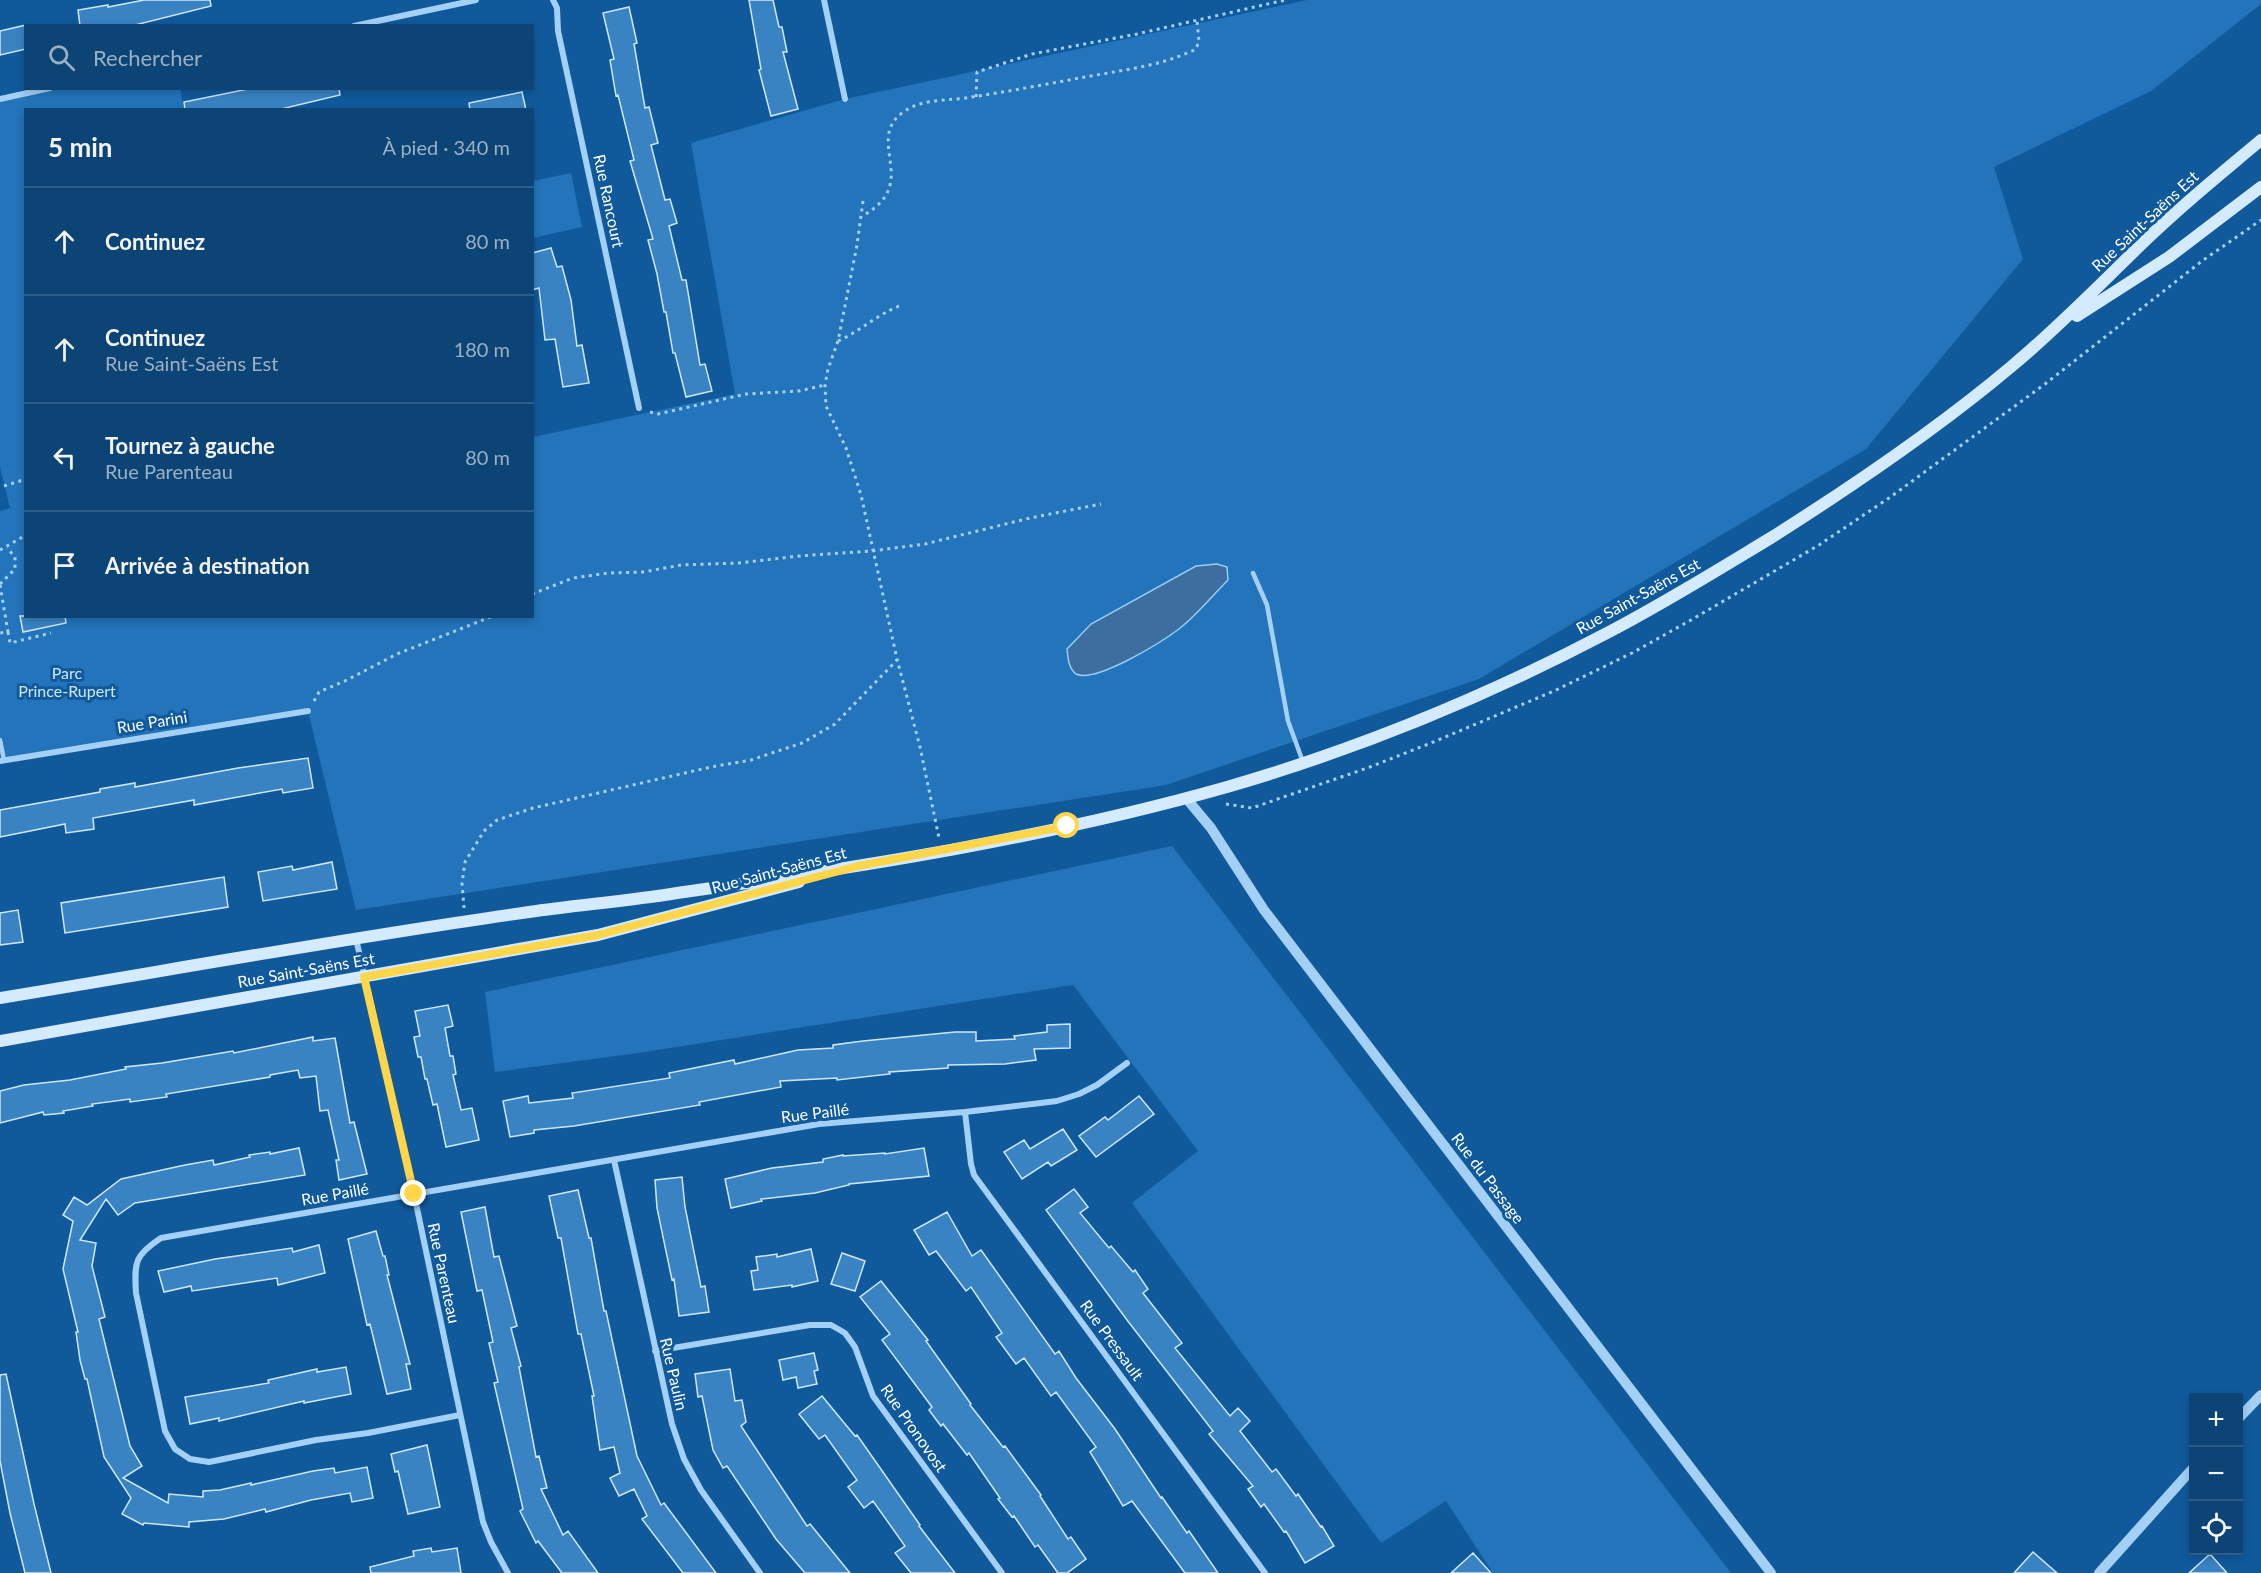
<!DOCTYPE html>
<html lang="fr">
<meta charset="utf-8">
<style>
body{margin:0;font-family:Lato,sans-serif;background:#154b7a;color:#f1f3f6}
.controls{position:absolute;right:18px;bottom:18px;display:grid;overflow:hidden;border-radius:0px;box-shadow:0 3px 9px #0003}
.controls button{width:54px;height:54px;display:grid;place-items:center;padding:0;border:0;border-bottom:2px solid #2c5c87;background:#0c4475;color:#f1f3f6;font:30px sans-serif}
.stop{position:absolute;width:18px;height:18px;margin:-14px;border:4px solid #ffd54a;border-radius:50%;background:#fff}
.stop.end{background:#ffd54a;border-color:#fff;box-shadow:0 2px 6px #0008}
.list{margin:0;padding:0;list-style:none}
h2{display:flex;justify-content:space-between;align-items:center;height:78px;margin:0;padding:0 24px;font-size:26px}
h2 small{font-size:20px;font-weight:400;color:#9ab0c5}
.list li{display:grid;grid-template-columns:39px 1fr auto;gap:18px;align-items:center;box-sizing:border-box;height:108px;padding:0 24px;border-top:2px solid #2c5c87}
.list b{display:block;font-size:22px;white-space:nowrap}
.list p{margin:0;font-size:20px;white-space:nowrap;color:#9ab0c5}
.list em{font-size:20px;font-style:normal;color:#9ab0c5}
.icon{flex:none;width:33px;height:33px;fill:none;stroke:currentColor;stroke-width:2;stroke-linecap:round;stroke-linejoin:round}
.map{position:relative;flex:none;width:2261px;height:1573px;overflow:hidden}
.search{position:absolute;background:#0c4475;box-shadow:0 3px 9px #0003;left:24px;top:24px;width:510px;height:66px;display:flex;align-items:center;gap:15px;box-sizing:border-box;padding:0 21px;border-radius:0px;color:#9ab0c5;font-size:22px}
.panel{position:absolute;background:#0c4475;box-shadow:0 3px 9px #0003;left:24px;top:108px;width:510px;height:510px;border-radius:0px}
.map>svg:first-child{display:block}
.green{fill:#2374ba;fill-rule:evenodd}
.water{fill:#3c6f9f;stroke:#96ccf8;stroke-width:1.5}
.building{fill:#3983c3;stroke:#cde8fe;stroke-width:1.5}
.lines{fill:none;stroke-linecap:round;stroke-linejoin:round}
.path{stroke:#a4d0f5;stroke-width:3;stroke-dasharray:3 4.5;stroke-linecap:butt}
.service{stroke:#a4d0f5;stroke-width:4.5}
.minor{stroke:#a4d0f5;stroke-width:6}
.tertiary{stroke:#a4d0f5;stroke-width:10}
.secondary{stroke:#d4eafd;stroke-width:12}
.route{stroke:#ffd54a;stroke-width:8}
.labels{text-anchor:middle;stroke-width:6;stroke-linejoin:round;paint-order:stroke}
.street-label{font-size:16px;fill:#fff;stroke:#105a9c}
.park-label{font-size:16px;fill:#cde8fe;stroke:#105a9c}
</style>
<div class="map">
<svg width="2261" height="1573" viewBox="0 0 2261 1573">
<rect width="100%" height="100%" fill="#105a9c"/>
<path class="green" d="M1307 0H2261V4L2151 91 1994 167 2023 259 1866 449 1479 679 1166 785 356 910 308 711 0 761V511L10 508 0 467V100L61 89 180 88 184 109 26 110V616H532L533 437 735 394 691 143 845 99ZM1217 564 1227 567 1228 580 1179 629 1112 669 1090 676 1076 673Z
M571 173 582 227 533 238V181Z
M1172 846 1731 1573H1493L1446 1501 1381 1543 1132 1203 1198 1151 1073 985 638 1053 495 1072 485 992Z"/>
<path class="water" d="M1217 564 1227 567 1228 580C1212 596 1197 615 1179 629 1163 641 1095 684 1076 674 1068 668 1068 657 1067 649L1091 624 1196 566Z"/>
<path class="building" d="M144 0H210L211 6 131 26H80L78 10 108 5V7Z
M749 0H773L779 27H782L787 52H783L798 109 771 116 759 70 761 69Z
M629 7 637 43 634 44 645 108 649 107 658 143 651 145 665 200 670 199 677 223 669 226 682 280H686L700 365 705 364 712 391 686 397 675 353H673L666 312H664L657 274 648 240 653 239 630 161 634 160 618 95 616 96 610 60 614 59 603 13Z
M26 25V49L0 55V31Z
M253 88H339L340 95 277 110H185L184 102Z
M522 92 526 110H470L469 103Z
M551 248 557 267 562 266 571 300 577 346 582 345 589 383 563 387 555 339 545 340 539 288 532 290V253Z
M20 616H65L66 623 23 632Z
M308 758 313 788 283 793 282 789 194 805V800L93 818 94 829 66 833 65 824 0 837V810L100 792V789L135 783V787L238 768Z
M332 862 337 889 263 901 258 872 292 866 293 870Z
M224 877 228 907 65 933 61 903Z
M18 910 23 942 0 945V913Z
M448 1005 453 1026 445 1028 450 1056H453L456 1074 453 1075 461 1110 472 1108 479 1140 446 1147 437 1104 433 1105 427 1079H425L421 1057H418L414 1037 420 1036 415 1011Z
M1070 1024V1048L1034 1049 1036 1060 1005 1064 948 1065V1068L889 1072 890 1074 837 1080V1078L780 1081 781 1087 699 1102 700 1105 574 1126 534 1130V1133L510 1137 503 1101 528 1096 529 1103 573 1098 572 1093 670 1078 669 1073 734 1060 735 1064 798 1050 833 1048V1045L863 1041 955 1032H976V1041L1015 1039 1014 1036 1047 1032V1025Z
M313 1037V1041L335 1038 350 1123 354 1122 367 1174 339 1180 336 1160H339L328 1110 320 1111 316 1076 300 1078 298 1070 270 1075V1077L166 1094 167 1097 130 1102V1099L92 1104 93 1106 63 1111 64 1113 44 1115 43 1112 0 1123V1091L24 1085 70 1080 126 1069 125 1067 162 1063 233 1051 234 1053Z
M1139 1096 1154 1114 1096 1157 1079 1136 1105 1117 1108 1120Z
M1063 1129 1077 1150 1051 1166 1048 1162 1022 1179 1004 1152 1024 1140 1030 1149Z
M299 1148 305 1175 135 1203 118 1215 106 1199 80 1240 96 1243 92 1266 105 1317 99 1319 130 1446 142 1466 123 1478 168 1503 169 1494 203 1497V1491L220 1490 251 1483V1485L313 1471 334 1468 335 1473 367 1467 373 1498 352 1502 350 1493 311 1500 266 1512 265 1509 224 1519 189 1522V1527L144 1523 143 1525 122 1514 131 1498 104 1457 87 1379H85L80 1360 76 1332H78L63 1269 73 1221 63 1215 74 1197 87 1205 121 1179 185 1165 213 1160 214 1165 250 1157 249 1155 270 1152V1154Z
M924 1148 929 1176 849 1184V1185L815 1193 761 1199 762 1201 731 1208 725 1179 772 1168 823 1162V1159L843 1155V1156L885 1153V1154Z
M682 1177 685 1207 701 1287 705 1286 709 1312 679 1316 674 1279 672 1280 657 1208 655 1180Z
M1074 1189 1088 1207 1080 1213 1109 1248 1111 1246 1133 1272 1135 1270 1148 1289 1143 1293 1182 1343 1175 1348 1230 1416 1238 1408 1250 1421 1240 1431 1272 1472 1276 1469 1296 1496 1298 1494 1321 1527 1322 1526 1334 1546 1305 1563 1286 1531 1284 1532 1264 1504 1261 1507 1248 1489 1253 1486 1209 1434 1213 1431 1127 1320 1046 1210Z
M578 1190 589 1238H591L604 1311H606L637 1456 661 1505 664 1503 716 1573H683L642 1519 647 1516 634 1489 619 1496 610 1478 620 1473 614 1447 600 1450 592 1396H594L581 1334H578L561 1238H558L549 1196Z
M485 1207 494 1257 499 1256 517 1326 511 1328 521 1366 519 1367 536 1457 539 1456 547 1488 541 1489 563 1535 568 1531 598 1573H562L538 1541 536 1543 520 1511 523 1509 494 1383 498 1382 489 1343 493 1342 482 1290 477 1291 461 1212Z
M947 1212 972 1256 981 1250 1055 1354 1059 1351 1076 1378 1115 1429 1161 1498 1162 1497 1187 1533 1189 1531 1218 1573H1185L1132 1501 1123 1506 1090 1452 1096 1447 1056 1392 1051 1396 1024 1358 1016 1364 996 1337 1002 1333 971 1287 966 1291 936 1251 929 1255 914 1230Z
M376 1231 383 1256H385L389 1275H387L410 1364H406L411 1389 387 1394 370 1324 367 1325 348 1239Z
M319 1245 325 1273 278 1285 277 1278 192 1291 191 1286 164 1292 158 1271 215 1259 292 1248 293 1252Z
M811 1249 818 1281 792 1287V1285L754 1290 751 1271 758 1270 756 1257 777 1254V1257Z
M842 1253 865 1261 855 1291 831 1284Z
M881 1281 928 1340 926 1341 971 1404 970 1405 1003 1447 1005 1446 1041 1495 1040 1496 1068 1539 1071 1537 1086 1559 1067 1573H1058L1038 1545 1035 1547 1014 1516 1012 1517 998 1499 1000 1498 969 1453 967 1455 943 1424 941 1426 929 1410 932 1407 882 1340 890 1334 860 1297Z
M814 1353 818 1370 814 1371 817 1384 798 1388 796 1377 783 1380 779 1360Z
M346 1367 351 1394 304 1403V1401L219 1421V1418L190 1424 185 1397 269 1383 268 1380 317 1369V1372Z
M730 1369 735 1401 742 1400 746 1422 741 1426 807 1526 810 1524 850 1573H805L776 1539 727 1466 723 1468 713 1450 702 1396 698 1397 695 1374Z
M6 1374 34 1504 51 1573H25L10 1513 0 1461V1375Z
M822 1396 855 1436 857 1435 920 1525 919 1526 955 1573H911L895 1553 905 1546 873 1501 864 1508 848 1487 857 1480 825 1435 819 1439 799 1414Z
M427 1445 440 1507 408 1514 398 1471 395 1472 391 1454Z
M431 1548 432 1552 457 1548 461 1573H371L370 1567 414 1556 413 1551Z
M2033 1552 2057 1573H2014Z
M1473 1553 1491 1573H1451Z
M2210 1554 2227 1573H2189Z"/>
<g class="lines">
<path class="path" d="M976 97 977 72 1032 54 1137 34 1285 0
M863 201 857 245 838 341 828 369 825 385 826 406 846 448 861 495 897 659 920 747 939 838
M866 214C875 208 884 201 888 191 900 164 872 132 905 111 923 98 951 101 972 97 1010 91 1048 84 1085 77 1123 70 1162 66 1196 49L1199 41 1197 21
M838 341C861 331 877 314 902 305
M650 412 658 414 746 394 799 391 825 385
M4 486 26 479
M0 550 26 535
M0 584 15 569V557L7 548
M0 585 8 632 0 633
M532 594 573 578 609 573 643 572 681 565 739 563 799 556 872 551 925 544 1030 518 1101 504
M8 632 10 643 51 633
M314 701 319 692 347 680 397 654 493 616
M1226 804 1252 808 1370 767 1431 743 1554 691 1632 653 1691 620 1819 545 1889 498 2045 384 2202 261 2261 220
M464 908 462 883 465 862 484 831 497 820 533 808 711 767 751 760 802 743 835 724 897 660"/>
<path class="service" d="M1253 573 1267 605 1288 721 1303 762
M0 740 4 760"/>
<path class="minor" d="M553 0 557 8 558 31 639 408
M824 0 845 99
M354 26 476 0
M0 99 50 88
M0 761 308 711
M356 939 414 1194 483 1522 491 1542 508 1573
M965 1112 971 1164 974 1175 1265 1573
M614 1160 672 1424 684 1459 701 1490 760 1573
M655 1351 810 1325H831L845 1333 855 1347 873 1396 1002 1573
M460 1415 368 1433 316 1440 209 1462 190 1459 175 1449 165 1431 136 1293C134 1262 135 1255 161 1238L819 1124 965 1112 1057 1101 1079 1094 1097 1085 1127 1063"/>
<path class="tertiary" d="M1186 798 1211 828 1264 910 1771 1573
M2238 1419 2261 1395
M2099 1573 2194 1467"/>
<path class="secondary" d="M2077 316 2169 257 2261 187
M0 998C176 969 352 937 529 912 578 905 628 901 677 893 861 867 1047 838 1227 787 1358 749 1487 696 1607 633 1663 604 1716 571 1769 539 1853 486 1936 430 2012 366 2060 326 2103 281 2148 238 2184 203 2223 172 2261 140
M0 1041 598 935 799 882"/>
</g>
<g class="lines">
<path class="route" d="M414 1194 364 977 598 935 858 866 1067 826"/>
</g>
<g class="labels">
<g class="street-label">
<text transform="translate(609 201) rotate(78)" y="6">Rue Rancourt</text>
<text transform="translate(2145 221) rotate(-43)" y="6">Rue Saint-Saëns Est</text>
<text transform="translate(1638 596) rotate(-29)" y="6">Rue Saint-Saëns Est</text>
<text transform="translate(152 722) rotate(-9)" y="6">Rue Parini</text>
<text transform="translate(779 870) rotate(-15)" y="6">Rue Saint-Saëns Est</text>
<text transform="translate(306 970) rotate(-10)" y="6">Rue Saint-Saëns Est</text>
<text transform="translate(815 1113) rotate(-7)" y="6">Rue Paillé</text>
<text transform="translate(1488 1178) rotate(53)" y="6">Rue du Passage</text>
<text transform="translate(335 1194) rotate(-10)" y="6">Rue Paillé</text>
<text transform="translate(444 1273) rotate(78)" y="6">Rue Parenteau</text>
<text transform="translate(1112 1340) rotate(54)" y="6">Rue Pressault</text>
<text transform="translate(674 1374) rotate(77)" y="6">Rue Paulin</text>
<text transform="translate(914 1428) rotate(55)" y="6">Rue Pronovost</text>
</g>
<g class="park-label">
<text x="67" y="679">Parc<tspan x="67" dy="18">Prince-Rupert</tspan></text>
</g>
</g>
</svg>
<div class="controls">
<button>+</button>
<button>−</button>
<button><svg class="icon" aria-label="locate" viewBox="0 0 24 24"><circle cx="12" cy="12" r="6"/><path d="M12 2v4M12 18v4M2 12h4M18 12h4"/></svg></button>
</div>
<div class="stop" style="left:1067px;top:826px"></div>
<div class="stop end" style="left:414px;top:1194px"></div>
<div class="search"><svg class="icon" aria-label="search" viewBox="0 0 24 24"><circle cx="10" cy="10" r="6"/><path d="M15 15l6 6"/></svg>Rechercher</div>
<section class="panel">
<h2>5 min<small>À pied · 340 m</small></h2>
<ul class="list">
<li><svg class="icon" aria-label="ahead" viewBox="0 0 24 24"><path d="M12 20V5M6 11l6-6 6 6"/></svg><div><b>Continuez</b></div><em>80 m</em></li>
<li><svg class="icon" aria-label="ahead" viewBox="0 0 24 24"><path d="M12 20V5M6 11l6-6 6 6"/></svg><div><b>Continuez</b><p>Rue Saint-Saëns Est</p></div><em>180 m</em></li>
<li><svg class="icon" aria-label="left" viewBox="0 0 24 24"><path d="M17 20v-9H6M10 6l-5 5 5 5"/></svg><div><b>Tournez à gauche</b><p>Rue Parenteau</p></div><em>80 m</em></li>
<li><svg class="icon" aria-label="arrive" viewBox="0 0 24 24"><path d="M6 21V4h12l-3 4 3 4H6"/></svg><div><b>Arrivée à destination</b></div></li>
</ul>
</section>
</div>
